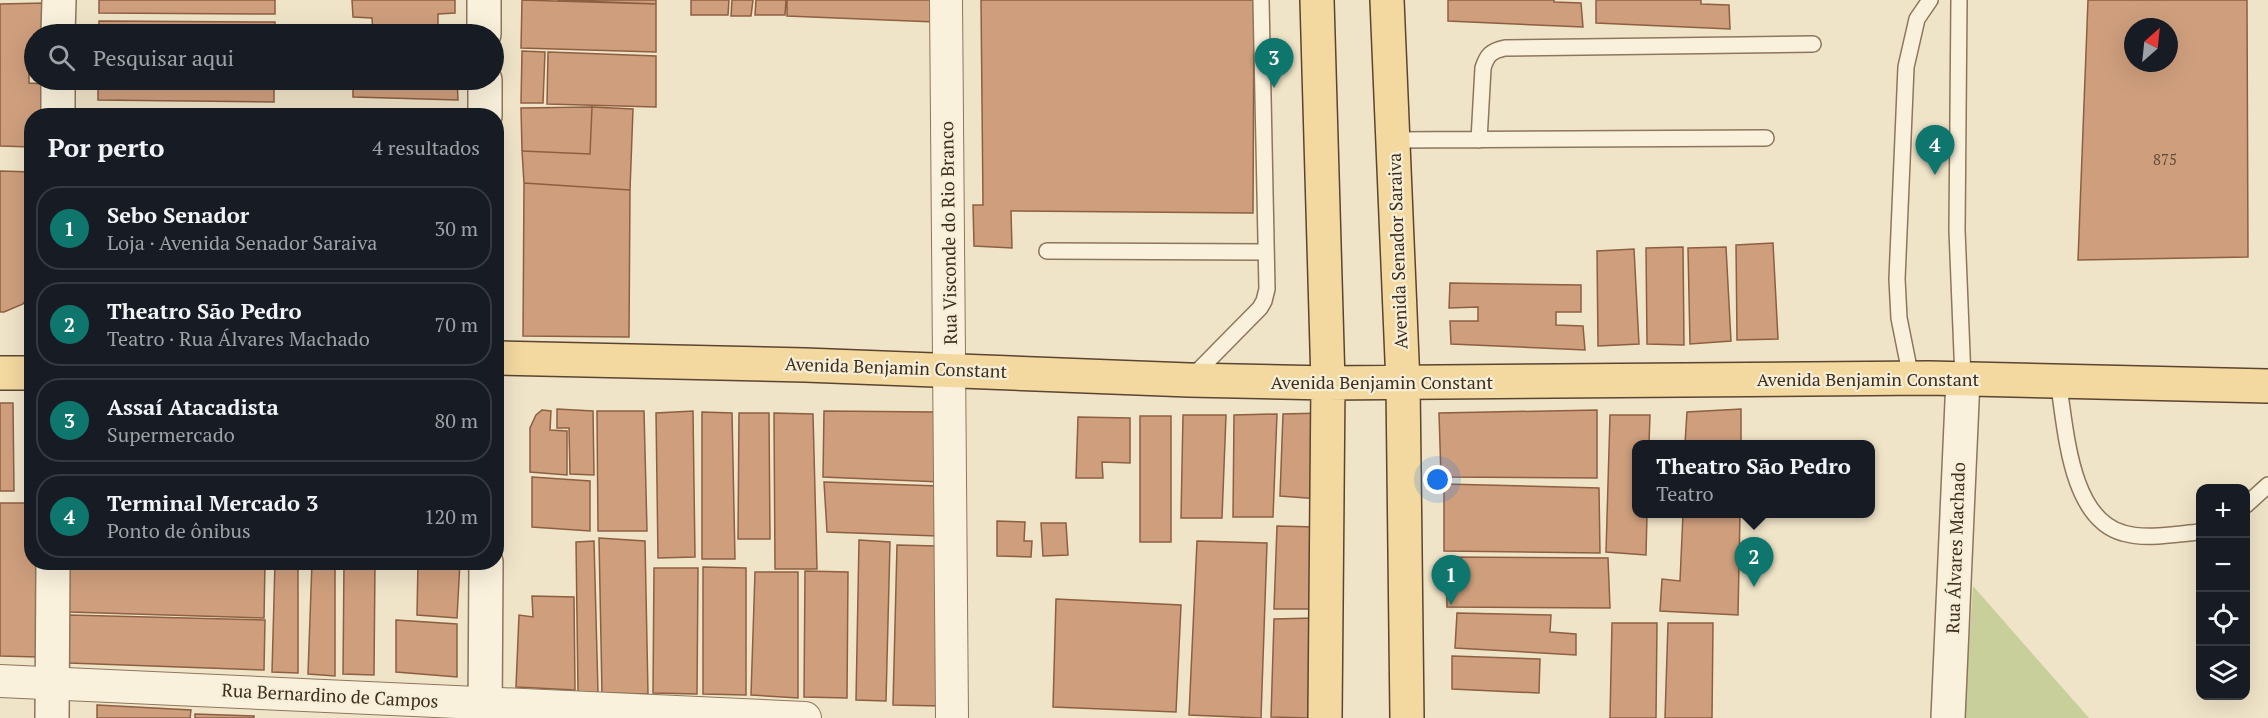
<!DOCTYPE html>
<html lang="pt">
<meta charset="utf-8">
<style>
body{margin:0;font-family:"PT Serif",serif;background:#20242c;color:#f1f3f6}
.controls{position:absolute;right:18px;bottom:18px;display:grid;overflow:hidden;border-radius:12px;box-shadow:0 6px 24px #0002}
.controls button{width:54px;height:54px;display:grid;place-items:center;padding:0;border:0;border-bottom:2px solid #363941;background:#171b24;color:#f1f3f6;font:30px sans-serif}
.compass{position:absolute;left:2124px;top:18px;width:54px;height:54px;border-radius:50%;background:#171b24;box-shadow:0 6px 24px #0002;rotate:27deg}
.you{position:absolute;left:1438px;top:480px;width:21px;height:21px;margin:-15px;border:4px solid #fff;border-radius:50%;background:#1a73e8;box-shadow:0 0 0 9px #1a73e833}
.badge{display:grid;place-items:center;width:39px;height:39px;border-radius:50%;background:#0f766e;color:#fff;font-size:20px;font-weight:700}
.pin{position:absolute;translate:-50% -50px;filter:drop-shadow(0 2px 3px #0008)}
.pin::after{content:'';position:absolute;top:32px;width:21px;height:18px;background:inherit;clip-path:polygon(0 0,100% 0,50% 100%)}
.popup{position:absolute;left:1632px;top:440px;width:243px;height:78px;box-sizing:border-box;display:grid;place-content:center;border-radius:12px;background:#171b24;filter:drop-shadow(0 2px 4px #0005);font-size:20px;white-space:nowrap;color:#9ea1a6}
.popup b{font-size:22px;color:#f1f3f6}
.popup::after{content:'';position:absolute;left:50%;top:100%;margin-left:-12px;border:12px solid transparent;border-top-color:#171b24}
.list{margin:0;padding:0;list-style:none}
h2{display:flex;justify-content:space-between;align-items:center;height:78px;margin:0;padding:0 24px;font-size:26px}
h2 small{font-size:20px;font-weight:400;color:#9ea1a6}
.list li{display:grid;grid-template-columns:39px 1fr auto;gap:18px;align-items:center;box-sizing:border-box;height:84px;margin:0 12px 12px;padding:0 12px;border:2px solid #363941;border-radius:24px}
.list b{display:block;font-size:22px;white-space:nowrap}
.list p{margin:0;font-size:20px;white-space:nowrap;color:#9ea1a6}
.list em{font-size:20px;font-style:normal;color:#9ea1a6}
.icon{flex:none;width:33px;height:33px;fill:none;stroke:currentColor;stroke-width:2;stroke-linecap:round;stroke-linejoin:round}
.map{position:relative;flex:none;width:2268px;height:718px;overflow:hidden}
.search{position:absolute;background:#171b24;box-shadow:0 6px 24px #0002;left:24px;top:24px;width:480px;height:66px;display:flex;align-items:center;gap:15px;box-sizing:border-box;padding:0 21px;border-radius:33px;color:#9ea1a6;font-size:22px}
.panel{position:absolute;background:#171b24;box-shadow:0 6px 24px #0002;left:24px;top:108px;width:480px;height:462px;border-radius:24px}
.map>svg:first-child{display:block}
.green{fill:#c9cf9b}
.building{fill:#cf9f7d;stroke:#8d5f41;stroke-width:1.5;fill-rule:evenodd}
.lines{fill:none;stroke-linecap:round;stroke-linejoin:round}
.service-casing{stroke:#8d765c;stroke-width:18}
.minor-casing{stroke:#8d765c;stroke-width:34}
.tertiary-casing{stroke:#8d765c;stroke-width:36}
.primary-casing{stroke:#5b4430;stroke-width:36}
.service{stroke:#faf1dc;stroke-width:15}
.minor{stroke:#faf1dc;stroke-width:32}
.tertiary{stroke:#faf1dc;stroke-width:33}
.primary{stroke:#f3d9a0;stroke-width:33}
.labels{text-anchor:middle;stroke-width:4.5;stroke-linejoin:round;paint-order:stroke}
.number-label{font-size:15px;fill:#624a37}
.street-label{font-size:18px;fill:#3d2e20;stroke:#f7eed8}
</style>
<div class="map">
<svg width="2268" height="718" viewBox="0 0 2268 718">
<rect width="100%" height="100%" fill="#f0e4c8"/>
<path class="green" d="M1973 586 2089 718H1964Z"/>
<path class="building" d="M99 0H275V14L99 13Z
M352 0H455V13L438 14V34H373L372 18 353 17Z
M522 0 656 4V52L521 48Z
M557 0H656V4Z
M691 0H729L728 15H691Z
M732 0H753L751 16H731Z
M756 0H786L785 15H755Z
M787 0H935V22L787 16Z
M981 0H1254L1253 213 1011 211 1012 248 974 246 973 205H983Z
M1448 0H1554V2L1581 3 1583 27 1448 21Z
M1596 0H1701V4L1729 5 1730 29 1596 23Z
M2088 0H2247L2248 257 2078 260ZM2133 27H2169V63H2133Z
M45 3 46 34H34V61H29V83L47 84 48 116H32V147L0 146V4Z
M99 21 275 22V34H99Z
M522 51 545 52 543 103H521Z
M548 52 656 56V107L547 104Z
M98 80H274V102L98 100Z
M353 80H457L458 100 353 97Z
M592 107 633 109 630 190 524 183 522 151 590 154Z
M592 107 590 154 522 151 521 108Z
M154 109 232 112V116H154Z
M0 171 32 172 28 295 23 304 4 312H0Z
M524 183 630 190 629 337 523 336Z
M1773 243 1778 339 1737 340 1736 245Z
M1683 247 1684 345 1647 344 1646 248Z
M1726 247 1731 341 1690 344 1688 248Z
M1634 249 1639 344 1598 346 1597 251Z
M1450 283 1581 285V312H1556V325L1583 326 1585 350 1451 344 1450 321H1478V307L1449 308Z
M0 403H13L14 491H0Z
M557 409 593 411 594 475 570 474 569 428H557Z
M1741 409V444H1685L1687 412Z
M542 410 551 411 550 430 567 431V475L530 472V428L536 415Z
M1597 410V478L1441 477 1439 413Z
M597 411H644L647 531H598Z
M693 411 695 557 658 558 656 413Z
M824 411 935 412 941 482 823 477Z
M702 412 732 413 735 559H702Z
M739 413H769L770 539H738Z
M774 413 813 414 817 569H775Z
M1323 413 1320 499 1280 496 1283 414Z
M1277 414 1273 517H1233L1234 415Z
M1183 415H1226L1222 518H1181Z
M1610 415H1650L1649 444H1637V514H1647L1646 555 1606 552Z
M1140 416H1171V542H1140Z
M1078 417 1130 418V463L1102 462 1103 478H1076Z
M532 477 590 481V531L532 527Z
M824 482 938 486 937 536 827 532Z
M1444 484 1599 488 1600 553 1444 551Z
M0 503H32V562H37L38 657 0 656Z
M1683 514H1740L1738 615 1660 611 1662 579 1680 581Z
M997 521 1025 522 1024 541H1032L1031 557 997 556Z
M1041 523H1066L1068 555 1043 556Z
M1277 526 1316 527 1313 609H1274Z
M599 538 645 541 648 694 602 693Z
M859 540 890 542 886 701 856 700Z
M594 541 598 693 578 692 576 542Z
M1197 541 1267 543 1261 718 1189 715Z
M897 545 936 546 939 706 893 705Z
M1446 557 1608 558 1610 608 1447 607Z
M67 562H265L264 618 69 612Z
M275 562H298V673L272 672Z
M312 562H335V676L308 674Z
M344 562H375L374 675 343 674Z
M418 562H460L457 618 417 615Z
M703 567 746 568V695L703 694Z
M654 568H698L697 694 653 693Z
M805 571 848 572 847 698 804 697Z
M755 572H798V698L751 695Z
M532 596 574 597 575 690 516 687 519 615 533 617Z
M1056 599 1181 605 1176 712 1053 707Z
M1457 613 1551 615 1550 632 1576 634V655L1455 648Z
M69 615 265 620 264 670 69 663Z
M1314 618 1312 718 1271 717 1274 619Z
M396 620 457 624V677L396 672Z
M1612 623H1657L1656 718H1610Z
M1668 623H1713L1712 718H1665Z
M1452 656 1540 659 1539 693 1452 689Z
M97 705 191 710 190 718H97Z
M195 714 254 716V718H195Z"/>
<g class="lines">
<defs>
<path id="service" d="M1959 0 1957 230 1963 379
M1393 140 1766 138
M1479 140 1483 68C1487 55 1491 51 1505 48L1813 44
M1047 251 1265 252
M1191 378 1260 308 1264 301 1267 289 1261 0
M1911 378 1899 318 1897 279 1906 67 1917 19 1930 0
M2058 381C2066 427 2069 518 2123 533 2146 540 2176 534 2200 532
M2246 505 2268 485"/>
<path id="minor" d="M946 0 952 718
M0 681 805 718"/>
<path id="tertiary" d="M484 0V34
M58 34 59 0
M485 80V116
M58 116V80
M52 718 53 562
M485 718 486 562
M1948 718 1963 379"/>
<path id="primary" d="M1317 0 1328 383 1325 718
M1387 0 1403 384 1407 718
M496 358 805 365 1189 380 1328 383 1929 378 2268 386
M0 373H32"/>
</defs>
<use href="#service" class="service-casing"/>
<use href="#minor" class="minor-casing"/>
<use href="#tertiary" class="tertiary-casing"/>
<use href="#primary" class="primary-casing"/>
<use href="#service" class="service"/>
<use href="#minor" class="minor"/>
<use href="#tertiary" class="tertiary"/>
<use href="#primary" class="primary"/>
</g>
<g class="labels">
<g class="number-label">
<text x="2165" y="165">875</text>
</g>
<g class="street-label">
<text transform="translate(949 233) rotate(-91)" y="6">Rua Visconde do Rio Branco</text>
<text transform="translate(1398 251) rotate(-92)" y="6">Avenida Senador Saraiva</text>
<text transform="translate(896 368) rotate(2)" y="6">Avenida Benjamin Constant</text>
<text x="1868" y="386">Avenida Benjamin Constant</text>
<text x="1382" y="389">Avenida Benjamin Constant</text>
<text transform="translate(1956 548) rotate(-88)" y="6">Rua Álvares Machado</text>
<text transform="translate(330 696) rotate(3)" y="6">Rua Bernardino de Campos</text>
</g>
</g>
</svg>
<div class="controls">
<button>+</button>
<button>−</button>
<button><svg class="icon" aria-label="locate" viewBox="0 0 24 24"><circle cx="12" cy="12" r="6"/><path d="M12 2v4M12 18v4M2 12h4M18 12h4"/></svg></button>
<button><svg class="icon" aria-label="layers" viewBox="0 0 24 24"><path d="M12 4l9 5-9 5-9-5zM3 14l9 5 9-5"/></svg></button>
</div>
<svg class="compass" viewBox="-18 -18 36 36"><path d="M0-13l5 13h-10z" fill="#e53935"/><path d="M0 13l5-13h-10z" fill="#9ea1a6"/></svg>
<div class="you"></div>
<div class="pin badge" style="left:1451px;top:605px">1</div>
<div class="pin badge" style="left:1754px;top:587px">2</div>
<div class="popup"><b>Theatro São Pedro</b>Teatro</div>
<div class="pin badge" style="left:1274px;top:88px">3</div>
<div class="pin badge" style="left:1935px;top:175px">4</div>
<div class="search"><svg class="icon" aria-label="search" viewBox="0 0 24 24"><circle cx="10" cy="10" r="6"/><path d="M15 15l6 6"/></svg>Pesquisar aqui</div>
<section class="panel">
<h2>Por perto<small>4 resultados</small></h2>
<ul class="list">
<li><span class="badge">1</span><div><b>Sebo Senador</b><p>Loja · Avenida Senador Saraiva</p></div><em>30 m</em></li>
<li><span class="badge">2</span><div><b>Theatro São Pedro</b><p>Teatro · Rua Álvares Machado</p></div><em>70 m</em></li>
<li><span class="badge">3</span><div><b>Assaí Atacadista</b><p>Supermercado</p></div><em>80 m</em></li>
<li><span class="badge">4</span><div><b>Terminal Mercado 3</b><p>Ponto de ônibus</p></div><em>120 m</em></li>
</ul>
</section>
</div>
